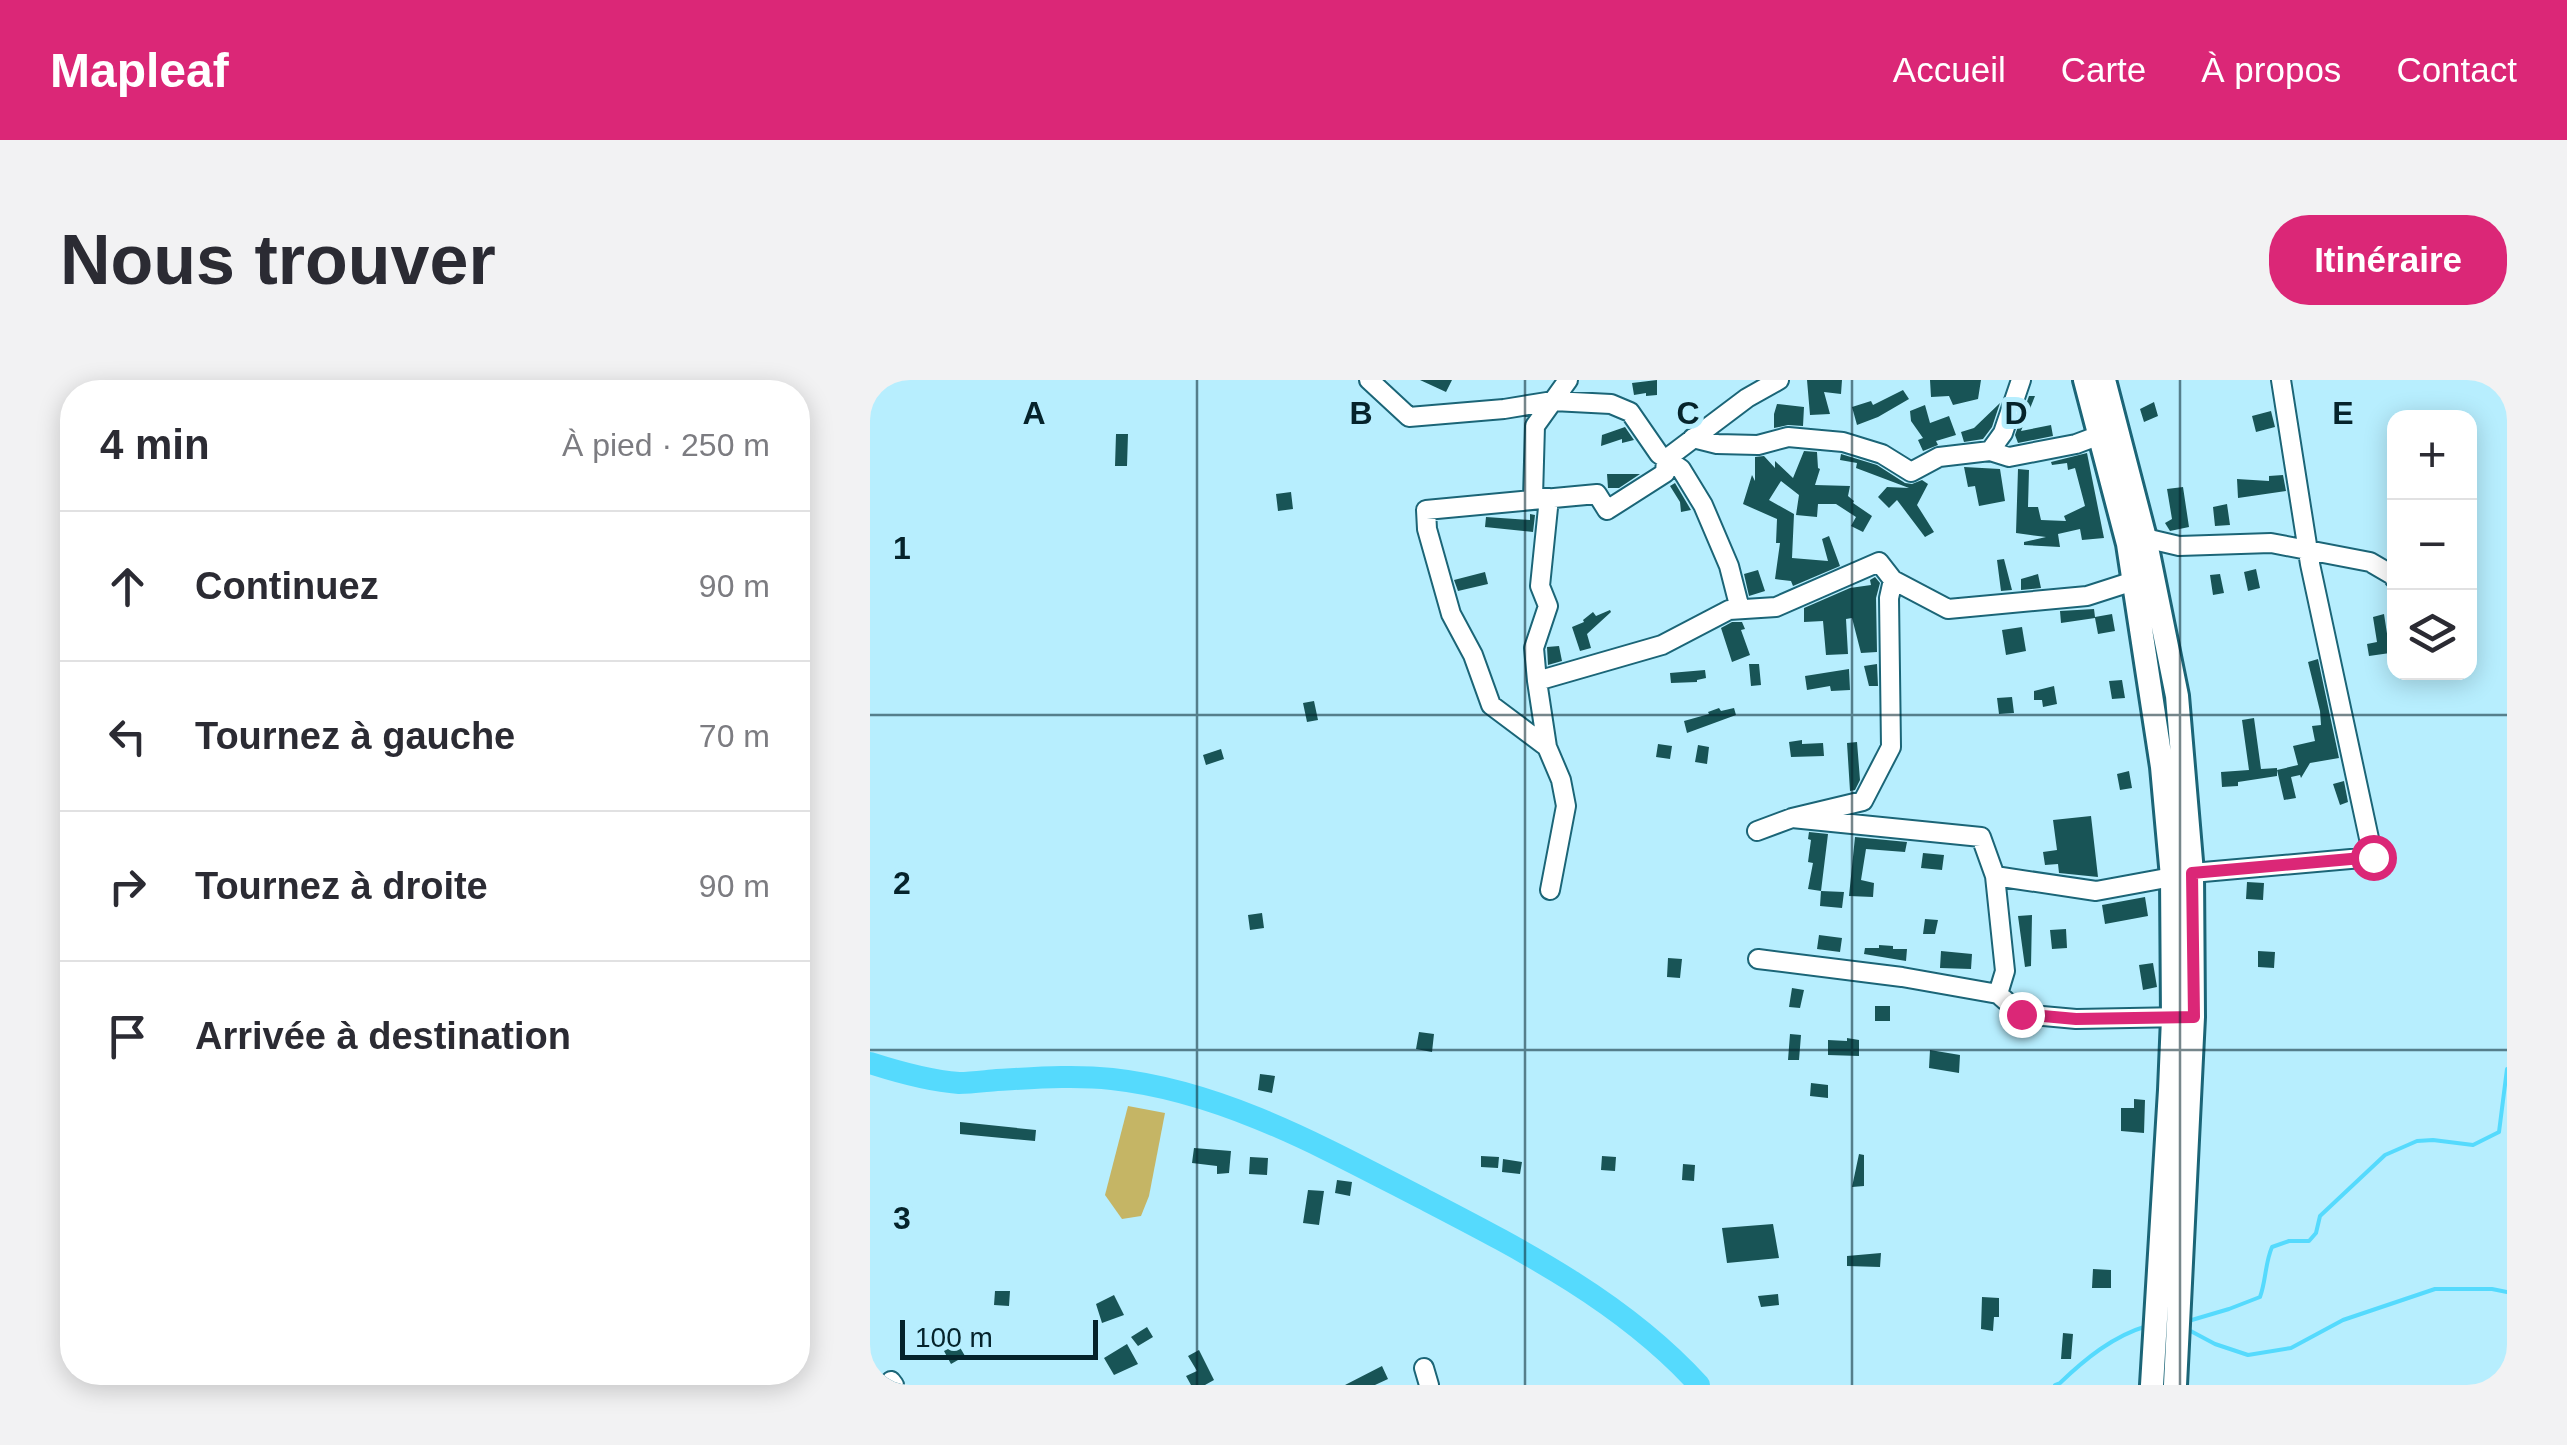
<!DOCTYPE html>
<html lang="fr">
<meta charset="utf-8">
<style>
body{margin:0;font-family:Arial,sans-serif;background:#f2f2f3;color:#2b2b33}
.controls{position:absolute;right:30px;top:30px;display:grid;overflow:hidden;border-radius:20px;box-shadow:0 5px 25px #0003}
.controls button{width:90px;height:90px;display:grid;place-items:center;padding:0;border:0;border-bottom:2px solid #e1e1e2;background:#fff;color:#2b2b33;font:50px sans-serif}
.scale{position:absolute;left:30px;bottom:25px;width:198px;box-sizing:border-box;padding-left:10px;border:5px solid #05232b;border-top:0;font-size:28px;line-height:35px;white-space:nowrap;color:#05232b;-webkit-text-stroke:8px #b7eefe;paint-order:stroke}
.stop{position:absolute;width:30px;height:30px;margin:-22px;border:8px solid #db2777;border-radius:50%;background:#fff}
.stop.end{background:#db2777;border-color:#fff;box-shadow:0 2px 10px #0008}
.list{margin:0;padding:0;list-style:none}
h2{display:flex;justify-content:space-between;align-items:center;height:130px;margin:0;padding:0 40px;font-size:42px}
h2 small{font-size:32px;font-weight:400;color:#7c7c81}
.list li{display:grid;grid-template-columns:65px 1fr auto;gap:30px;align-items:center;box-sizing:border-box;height:150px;padding:0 40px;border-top:2px solid #e1e1e2}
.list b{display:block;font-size:38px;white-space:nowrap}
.list em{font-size:32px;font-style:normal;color:#7c7c81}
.icon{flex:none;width:55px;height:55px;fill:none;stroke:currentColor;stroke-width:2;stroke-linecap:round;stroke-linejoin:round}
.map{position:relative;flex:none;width:1637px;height:1005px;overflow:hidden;border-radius:40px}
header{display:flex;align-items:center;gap:60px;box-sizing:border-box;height:140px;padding:0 50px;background:#db2777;color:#fff}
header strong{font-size:48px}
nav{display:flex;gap:55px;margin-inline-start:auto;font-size:35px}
.intro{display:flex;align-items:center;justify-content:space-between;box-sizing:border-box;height:240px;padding:0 60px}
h1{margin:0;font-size:70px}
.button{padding:25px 45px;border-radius:40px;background:#db2777;color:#fff;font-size:35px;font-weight:700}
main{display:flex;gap:60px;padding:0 60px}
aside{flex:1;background:#fff;border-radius:40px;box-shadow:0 5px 25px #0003}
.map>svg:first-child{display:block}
.green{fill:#c5b565}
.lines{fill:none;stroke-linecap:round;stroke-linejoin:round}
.stream{stroke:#55dafd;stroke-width:4}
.river{stroke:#55dafd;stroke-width:22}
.building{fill:#185456}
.minor-casing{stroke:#1b6577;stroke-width:22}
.major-casing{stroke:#1b6577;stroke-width:28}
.minor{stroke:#fff;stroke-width:18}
.major{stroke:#fff;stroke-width:22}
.route{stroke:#db2777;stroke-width:12}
.grid{fill:none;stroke:#05232b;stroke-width:2.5;stroke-opacity:0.55}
.grid-label{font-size:32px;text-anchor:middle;font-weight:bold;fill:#05232b;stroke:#b7eefe;stroke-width:10;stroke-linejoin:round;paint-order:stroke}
</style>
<header>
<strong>Mapleaf</strong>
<nav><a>Accueil</a><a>Carte</a><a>À propos</a><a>Contact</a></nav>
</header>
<div class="intro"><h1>Nous trouver</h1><a class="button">Itinéraire</a></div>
<main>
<aside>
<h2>4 min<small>À pied · 250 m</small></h2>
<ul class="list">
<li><svg class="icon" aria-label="ahead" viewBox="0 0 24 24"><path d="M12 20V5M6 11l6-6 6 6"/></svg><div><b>Continuez</b></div><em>90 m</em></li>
<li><svg class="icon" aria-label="left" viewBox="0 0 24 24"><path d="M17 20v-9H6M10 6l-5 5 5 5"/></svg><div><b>Tournez à gauche</b></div><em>70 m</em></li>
<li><svg class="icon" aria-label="right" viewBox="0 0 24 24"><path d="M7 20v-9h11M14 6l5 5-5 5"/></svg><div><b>Tournez à droite</b></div><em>90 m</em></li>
<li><svg class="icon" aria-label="arrive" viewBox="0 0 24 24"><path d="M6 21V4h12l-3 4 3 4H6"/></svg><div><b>Arrivée à destination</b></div></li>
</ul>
</aside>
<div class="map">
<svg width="1637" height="1005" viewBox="0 0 1637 1005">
<rect width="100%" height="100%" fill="#b7eefe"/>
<path class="green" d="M258 726 295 733 279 816 271 836 252 839 235 815Z"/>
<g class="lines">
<path class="stream" d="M1315 942 1359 929 1390 917C1396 901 1395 883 1402 867L1419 861H1439L1446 853 1450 836 1515 775 1547 761 1563 760 1603 765 1629 752 1637 689
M1315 948 1345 964 1378 975 1421 968 1473 940 1565 909H1622L1637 912
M1185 1005 1190 1003C1215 979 1243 956 1277 946"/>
<path class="river" d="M0 683C28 692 60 701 89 703 102 703 115 701 127 700 165 698 204 695 242 699 351 711 449 765 546 815 646 867 752 920 829 1005"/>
</g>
<path class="building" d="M550 0H582L576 12Z
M787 0V15L776 16V13L764 15 762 3Z
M937 0H972L971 14 954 12 960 34 940 35Z
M1060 0H1111L1108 19 1083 25 1079 16 1061 17Z
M1033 10 1039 19 1008 37 987 45 982 27 1001 21 1003 25Z
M1159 16H1165L1151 51 1181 45 1183 56 1148 63 1145 55Z
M1284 22 1288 36 1274 42 1270 29Z
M1130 23 1122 47 1113 59 1094 62 1091 52 1104 48Z
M907 24 934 27 933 46 918 45 904 48V34Z
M1055 25 1060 43 1079 36 1086 55 1066 61 1068 65 1053 71 1048 60 1053 58 1041 41 1040 31Z
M1401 31 1405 47 1386 52 1382 36Z
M755 47 764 60 752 63V59L731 66 732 55Z
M246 54H258L257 86H245Z
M934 71 947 72 948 88 950 89 945 105 980 106 978 116 984 121 983 123 1002 136 993 152 981 146 986 137 966 124H948L947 137 926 135 929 115 911 101 899 120 924 134 922 178 958 181 952 159 959 156 970 186 923 206 921 201 905 199 910 163H906L907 139 873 124 882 95 885 101V77L894 76 905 88V81L923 98Z
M1217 73 1234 158 1212 160 1210 149 1188 154 1190 167 1154 165V162L1176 157 1146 153 1148 89 1159 90 1158 127H1168L1171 140 1196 141 1194 136 1215 126 1205 88 1198 90 1197 83 1182 85 1181 82Z
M971 74 1007 85 1035 103 1042 104 1052 100 1058 104 1047 125 1064 152 1055 157 1027 120 1019 128 1008 117 1017 107 1039 108 986 88 987 83 970 80Z
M1094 87 1130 89 1135 121 1109 126 1105 106 1098 107Z
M737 94H770L749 108H738Z
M1413 95 1416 111 1368 118 1367 99 1399 101V96Z
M805 103 821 130 811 132 810 122 800 106Z
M1313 107 1319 147 1300 151 1295 143 1302 139 1297 109Z
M421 112 423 129 408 131 406 114Z
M1357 124 1360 145 1345 146 1343 127Z
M660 134 665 135 663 152 615 147 616 137 660 140Z
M1134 179 1142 210 1131 211 1127 180Z
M1386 189 1390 208 1378 211 1374 192Z
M888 190 895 211 879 216 874 194Z
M615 192 618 204 588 211 584 200Z
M1168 194 1171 208 1151 210V199Z
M1350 194 1354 213 1343 215 1340 195Z
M1005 197 1010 203 1006 218 1007 272 991 273 982 238 976 239 978 274 956 275 953 241 934 242V228L980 208 1001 205 1000 200Z
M1224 229 1225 237 1242 234 1245 251 1228 254 1225 238 1191 243 1190 231Z
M740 230 741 232 717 254 721 268 710 271 702 247 714 242 713 240 723 232 726 236Z
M1514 234 1520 273 1499 276 1497 264 1507 262 1503 237Z
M862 242H872L875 249 871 250 880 275 862 282 851 248Z
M1152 247 1156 271 1136 275 1132 250Z
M689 266 692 281 678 285 677 267Z
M1448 279 1469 378 1440 383 1431 398 1430 395 1421 397 1426 418 1414 420 1407 390 1428 385 1423 366 1445 361 1442 346 1451 345 1450 331 1438 282Z
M879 284H889L891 305 881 306Z
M1007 284 1008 306H999L994 286Z
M979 289 980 310 961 311 960 306 937 310 935 296Z
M835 290 836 298 827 300V302L801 303 800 293Z
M1252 300 1255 318 1242 319 1239 301Z
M1184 306 1187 324 1173 327 1172 320H1164V311Z
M1142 317 1144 333 1129 334 1127 318Z
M444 321 448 340 437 342 433 323Z
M849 328 851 331 864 328 866 335 817 353 814 341 839 334 838 332Z
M1384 338 1391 389 1407 388V396L1368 402V406L1352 407 1351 392 1379 390 1372 340Z
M932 360V364L953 363 954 376 921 377 919 362Z
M987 362 990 400 985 410 980 411 977 363Z
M788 364 802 366 800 379 786 377Z
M828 365 839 367 837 384 825 382Z
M351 369 354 379 336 385 333 375Z
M1259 391 1262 408 1250 410 1247 394Z
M1474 401 1478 422 1470 425 1463 404Z
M1221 436 1228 497 1189 493 1188 484 1175 485 1173 472 1187 470 1183 440Z
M939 452 958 454 951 511 938 509 943 483 938 482 941 460 938 459Z
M985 457 1037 462 1035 472 996 469 991 500 1004 503 1003 517 979 516Z
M1053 473 1074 475 1072 490 1051 488Z
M1377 502 1394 503 1393 520 1376 519Z
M951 511 974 512 972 528 950 526Z
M1275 517 1278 536 1235 544 1232 525Z
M392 533 394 548 380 550 378 535Z
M1162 535 1161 586 1155 587 1148 536Z
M1055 539 1068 540 1065 554H1053Z
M1196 549 1197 568 1182 569 1180 550Z
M949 555 972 558 970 572 947 569Z
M1009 565 1023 566V569H1037L1036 581 994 574 995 568H1009Z
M1071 571 1102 574 1101 589 1070 588Z
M1388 571 1405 572 1404 588 1388 587Z
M798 578 812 579 810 598 797 597Z
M1283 583 1287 607 1273 610 1269 585Z
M922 608 934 610 930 628 919 627Z
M1005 626H1020V641H1005Z
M549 652 564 654 562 672 546 669Z
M920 654 931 655 929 680H918Z
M977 658 989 660V676L958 675V660L977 661Z
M1060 670 1090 675 1089 693 1059 688Z
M390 694 405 696 402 713 388 710Z
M941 703 958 705V718L940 716Z
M1264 719 1275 720 1274 753 1251 751V728H1264Z
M90 742 166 750 165 761 90 754Z
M324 768 361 771 359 793 347 794V786L322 783Z
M989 774 994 775V806L982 807Z
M611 776 629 777 628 788 611 787Z
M732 776 746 777 745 791 731 790Z
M380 777 398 778 397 795 379 794Z
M633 779 652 782 650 794 632 792Z
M813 784 825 785 824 801 812 800Z
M467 800 482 802 480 816 465 813Z
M438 810 454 811 449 845 433 843Z
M903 844 909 878 857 883 852 848Z
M1011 873 1010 887 977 886V876Z
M1223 889 1241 890V908H1222Z
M125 911H140L139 926 124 925Z
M908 914 909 925 891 927 888 916Z
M244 915 254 935 232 943 226 924Z
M1112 917 1129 918V937H1124L1123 951 1111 949Z
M277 947 283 957 268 966 261 957Z
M1193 953 1203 954 1201 979H1191Z
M88 964 95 976 81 984 74 971Z
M257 964 268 984 244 995 234 978Z
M329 970 344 1000 335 1005H321L316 996 327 991 318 976Z
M512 986 518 999 505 1005H475Z"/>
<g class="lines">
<defs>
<path id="minor" d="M499 0 539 37 634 29 683 21 741 24 760 32 789 74 811 89 833 125 859 186 870 229
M823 58 847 64 888 65 918 57 973 62 1012 74 1041 92 1069 77 1120 71 1139 77 1206 64 1230 55
M1120 71 1133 53 1151 0
M1275 158 1309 166 1401 163 1500 182 1524 196V198
M667 301 664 268 678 226 670 206 679 118 663 117 665 46 698 0
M677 367 621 325 603 275 581 234 557 149 556 130 727 114 737 130 795 93 796 79 877 18 909 0
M922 438 1111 457 1125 496 1226 511 1302 497
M887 451 922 438 993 421 1021 367 1019 218 1023 200
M1322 493 1503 477 1440 184 1411 0
M1125 496 1135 591 1128 614
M680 510 696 426 691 400 677 367 667 301 792 265 859 230 906 227 1009 182 1023 200 1078 229 1217 216 1273 198
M888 579 1032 597 1128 614 1151 634 1206 639 1313 637
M554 988 559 1005
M21 1001 24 1005"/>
<path id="major" d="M1215 0 1258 164 1292 387 1302 497 1303 638 1300 710 1282 1005
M1234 0 1275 158 1307 316 1322 493 1323 637 1305 1005"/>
</defs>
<use href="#minor" class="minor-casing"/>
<use href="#major" class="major-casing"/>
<use href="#minor" class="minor"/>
<use href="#major" class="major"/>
</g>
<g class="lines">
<path class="route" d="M1151 634 1206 639 1324 637 1322 493 1503 477"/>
</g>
<path class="grid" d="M327 0V1005M655 0V1005M982 0V1005M1310 0V1005M0 335H1637M0 670H1637"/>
<g class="grid-label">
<text x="164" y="44">A</text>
<text x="491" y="44">B</text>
<text x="818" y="44">C</text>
<text x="1146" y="44">D</text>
<text x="1473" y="44">E</text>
<text x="32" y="179">1</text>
<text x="32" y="514">2</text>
<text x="32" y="849">3</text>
</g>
</svg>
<div class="controls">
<button>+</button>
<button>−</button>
<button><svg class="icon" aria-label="layers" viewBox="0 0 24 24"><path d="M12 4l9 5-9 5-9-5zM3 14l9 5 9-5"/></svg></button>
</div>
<div class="scale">100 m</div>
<div class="stop" style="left:1503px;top:477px"></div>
<div class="stop end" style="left:1151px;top:634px"></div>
</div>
</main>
